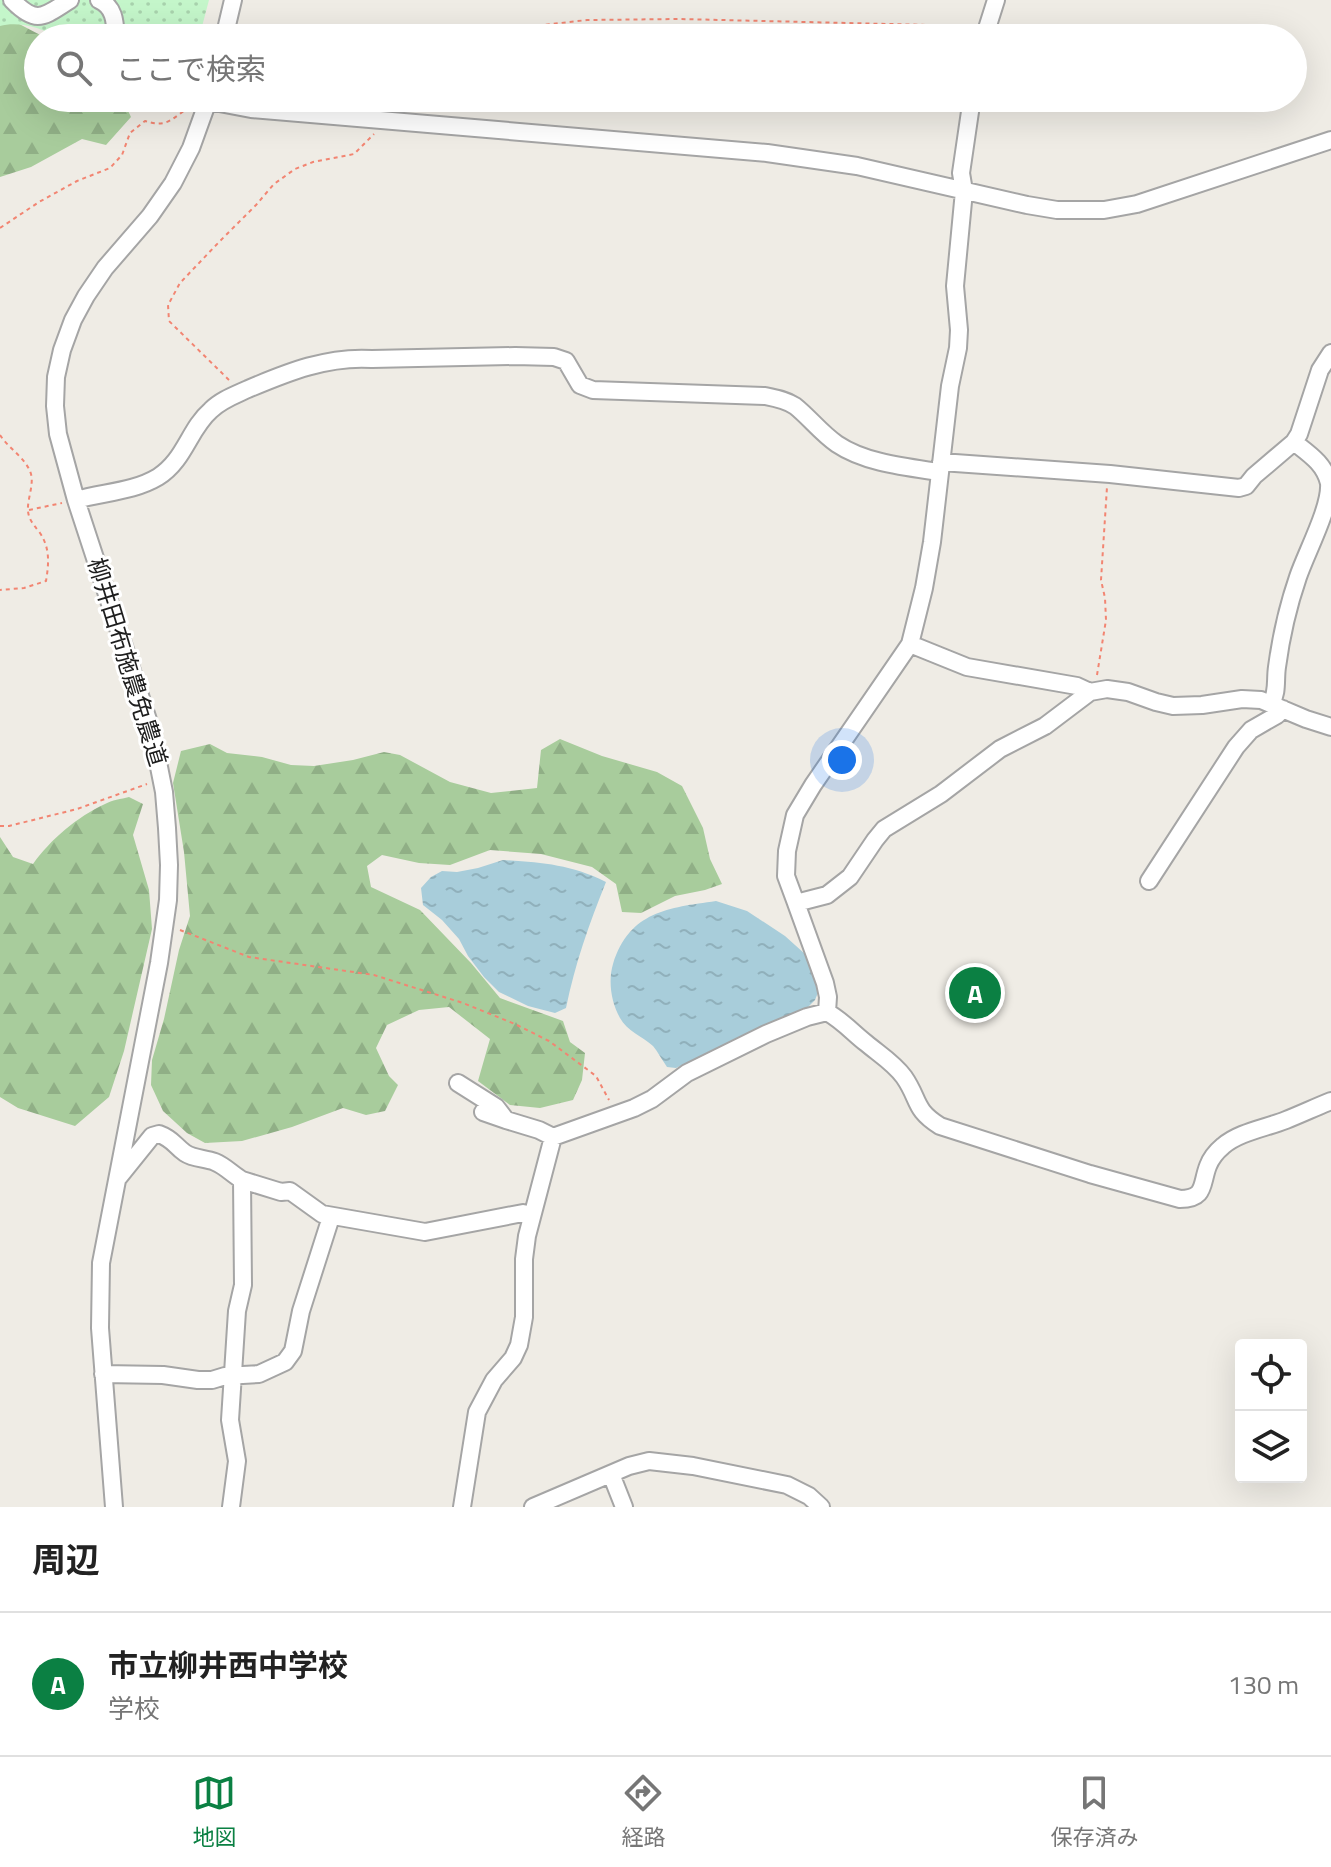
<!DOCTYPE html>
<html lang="ja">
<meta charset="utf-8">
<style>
:root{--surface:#fff;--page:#f2f2f2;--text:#222;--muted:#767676;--line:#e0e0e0;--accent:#0b8043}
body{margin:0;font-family:"Titillium Web","Noto Sans JP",sans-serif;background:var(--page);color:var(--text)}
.controls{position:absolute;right:24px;bottom:24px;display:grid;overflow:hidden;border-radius:8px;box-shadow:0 8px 32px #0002}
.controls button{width:72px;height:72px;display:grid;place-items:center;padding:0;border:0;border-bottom:2px solid var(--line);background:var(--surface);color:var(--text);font:40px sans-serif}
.you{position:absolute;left:842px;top:760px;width:28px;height:28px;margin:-20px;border:6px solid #fff;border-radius:50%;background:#1a73e8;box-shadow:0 0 0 12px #1a73e833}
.badge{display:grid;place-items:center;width:52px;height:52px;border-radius:50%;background:var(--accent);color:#fff;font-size:26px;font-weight:700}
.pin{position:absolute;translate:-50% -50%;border:4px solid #fff;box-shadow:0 2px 8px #0006}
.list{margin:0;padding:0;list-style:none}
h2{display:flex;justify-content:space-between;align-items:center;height:104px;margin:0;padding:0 32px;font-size:34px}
h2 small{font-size:26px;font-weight:400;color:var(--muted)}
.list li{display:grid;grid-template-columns:52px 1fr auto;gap:24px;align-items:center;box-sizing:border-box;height:144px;padding:0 32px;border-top:2px solid var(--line)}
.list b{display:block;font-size:30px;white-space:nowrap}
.list p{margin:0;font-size:26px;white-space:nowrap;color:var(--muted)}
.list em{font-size:26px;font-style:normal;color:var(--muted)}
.icon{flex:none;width:44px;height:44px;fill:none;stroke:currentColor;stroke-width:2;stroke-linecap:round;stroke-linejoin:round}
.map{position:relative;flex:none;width:1331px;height:1507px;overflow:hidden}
.search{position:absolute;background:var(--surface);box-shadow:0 8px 32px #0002;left:24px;right:24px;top:24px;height:88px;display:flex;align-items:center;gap:20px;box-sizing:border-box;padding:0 28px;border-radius:44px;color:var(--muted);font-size:30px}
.sheet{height:248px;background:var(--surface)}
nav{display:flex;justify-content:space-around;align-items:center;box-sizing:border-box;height:112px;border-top:2px solid var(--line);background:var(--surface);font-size:22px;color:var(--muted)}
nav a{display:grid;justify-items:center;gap:4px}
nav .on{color:var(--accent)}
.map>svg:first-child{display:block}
.forest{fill:url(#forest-firs)}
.park{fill:url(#park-dots)}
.water{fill:url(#water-ripples)}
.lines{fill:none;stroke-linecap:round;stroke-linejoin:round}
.minor-casing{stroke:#a5a5a5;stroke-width:20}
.path{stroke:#f28572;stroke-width:2;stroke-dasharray:4 4;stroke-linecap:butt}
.minor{stroke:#fff;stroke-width:16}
.labels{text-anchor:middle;stroke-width:6;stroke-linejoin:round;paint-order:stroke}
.street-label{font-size:24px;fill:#1e1e1e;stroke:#fff}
</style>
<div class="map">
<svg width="1331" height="1507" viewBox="0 0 1331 1507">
<defs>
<pattern id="forest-firs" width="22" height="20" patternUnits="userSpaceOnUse" patternTransform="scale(2)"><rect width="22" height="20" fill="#a8cc9c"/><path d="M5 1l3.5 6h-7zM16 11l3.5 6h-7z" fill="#90af86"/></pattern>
<pattern id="park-dots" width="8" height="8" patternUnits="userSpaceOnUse" patternTransform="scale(2)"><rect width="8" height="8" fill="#c4f6ca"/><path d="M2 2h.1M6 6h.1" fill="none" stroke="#a8d2ad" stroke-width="1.8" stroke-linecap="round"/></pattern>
<pattern id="water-ripples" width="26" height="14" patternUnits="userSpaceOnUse" patternTransform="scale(2)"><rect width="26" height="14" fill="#a8cdda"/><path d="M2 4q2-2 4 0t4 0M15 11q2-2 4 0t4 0" fill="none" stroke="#90b0bb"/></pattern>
</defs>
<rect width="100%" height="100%" fill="#efece5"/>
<path class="forest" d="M2,15L46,38H38V98H122L131,117L106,145L82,139L31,167L0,177V16Z
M560,739L602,756L657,772L682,786L703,828L710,859L722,884L705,890L675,896L641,913L622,912L616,884L592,867L541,854L490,850L450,865L419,863L382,855L367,866L371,887L420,910L471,963L500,998L563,1021L570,1042L585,1053L582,1080L573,1100L540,1108L510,1105L478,1081L490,1039L449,1007L419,1010L387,1025L376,1048L389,1076L398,1085L385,1111L366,1115L343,1108L292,1127L242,1141L205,1143L187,1133L163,1111L151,1085L152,1060L164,1019L179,950L190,916L184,852L173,783L181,751L210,744L227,753L262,757L291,765L314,766L353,760L384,752L400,755L450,782L491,793L537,788L541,750Z
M129,797L143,804L133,835L149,890L152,929L124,1051L109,1097L75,1126L18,1108L0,1097V837L13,857L33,864C51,839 77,817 105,804C112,800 121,799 129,797Z"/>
<path class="park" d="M0,0H209L199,38H56C43,27 17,21 0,26Z"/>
<path class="water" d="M503,860C543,863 569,864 606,882C589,924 575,964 566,1008L555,1013L528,1006L499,992L484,977L468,956L459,939L442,920L423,905L421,888L431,877L442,871L457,872L478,868Z
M716,901L747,911L785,936L805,954L819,990L815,1000L804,1011L746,1035L676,1068L667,1067C662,1060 658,1052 653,1046C642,1036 627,1031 620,1018C611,1002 608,981 613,964C630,911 668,908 716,901Z"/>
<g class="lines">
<g class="minor-casing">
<path id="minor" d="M12,0C37,26 44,16 70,0
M99,0C115,7 115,23 116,38
M224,38L233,0
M984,38L996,0
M193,98L251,109L767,153L857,166L1027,205L1057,210H1104L1137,204L1331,140
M941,462L1110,474L1239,488L1246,486L1254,476L1294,442L1299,434L1320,370L1331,353
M76,500C103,492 133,492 158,477C185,460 189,429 211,410C221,400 235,395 248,389C288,372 328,356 372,359L515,356L554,357L566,361L580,385L593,390L765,396C775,398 786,400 795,406C809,417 821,433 837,444C865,463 906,467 939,472
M910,644L967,667L1077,686L1090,692
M1271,704C1278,692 1275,680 1277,667C1281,637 1288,606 1298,577C1306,553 1331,507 1329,483C1324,463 1309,454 1294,442
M1149,881L1236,747L1251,730L1277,715L1283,709
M796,903L786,876L787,851L795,815L813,785L910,644L924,588L932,542L950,386L958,348L959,330L955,286L964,191L961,173L972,98
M827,1012L828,997L825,983L796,903L827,895L850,877L875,840L884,829L941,794L1000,749L1045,726L1090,692L1107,689L1128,692L1156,702L1173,706L1202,705L1242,699L1261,700L1306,719L1331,727
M458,1083L496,1107L506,1120L483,1112
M506,1120L539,1130L553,1137
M119,1177L152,1136L159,1134C173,1139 174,1145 185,1153C194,1159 205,1158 215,1162C225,1166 232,1174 242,1180L243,1285L237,1311L230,1420L237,1461L231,1507
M242,1180L281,1192L290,1191L322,1214L425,1232L523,1213L531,1216
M103,1374L163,1375L198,1380H212L225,1376L259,1374L285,1362L293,1351L301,1311L331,1217
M611,1474L624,1507
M114,1507L100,1328L101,1263L159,963L168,900L169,865L167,828L164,792L152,732L76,500L58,434L55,406L56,377L62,350L73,320L86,296L105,268L150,216L173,183L191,148L209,98
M462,1507L477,1412L494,1380L513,1358L519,1345L524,1317V1259L527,1236L553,1137L634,1108L652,1099L687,1073L766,1034L807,1017L827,1012C843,1021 853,1033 866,1043C879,1054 894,1063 904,1077C920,1100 913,1109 940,1126L1090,1174L1180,1199C1206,1199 1201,1184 1208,1166C1211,1158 1217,1151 1223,1146C1239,1132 1266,1128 1286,1120C1301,1114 1316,1107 1331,1101
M533,1507L629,1466L649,1461L693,1466L787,1485L809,1496L821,1507"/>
</g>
<path class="path" d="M536,38L534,26L587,20L680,19L972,26
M533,103L534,98
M0,228L39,202L77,181L110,168L122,155L130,133L145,121C164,127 169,122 185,110
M229,380L169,321L168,305L180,283L219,242L256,205L274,184L295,169L313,162L354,154L374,134
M0,435C9,449 26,458 31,474C34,485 27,500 28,511C29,521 35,526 40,533C50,548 49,563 46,581L24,588L0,590
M29,510L62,503
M1097,675L1106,620L1105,598L1101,580L1107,487
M0,826H9L77,809L147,784
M180,930L249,957L374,975L463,1003L515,1024L549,1041L596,1076L609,1100"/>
<use href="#minor" class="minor"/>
</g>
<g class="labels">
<g class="street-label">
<text transform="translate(127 662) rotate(73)" y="8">柳井田布施農免農道</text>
</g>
</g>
</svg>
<div class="controls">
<button><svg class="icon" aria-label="locate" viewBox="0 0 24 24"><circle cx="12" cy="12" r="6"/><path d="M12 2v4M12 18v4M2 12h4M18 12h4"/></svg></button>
<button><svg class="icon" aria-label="layers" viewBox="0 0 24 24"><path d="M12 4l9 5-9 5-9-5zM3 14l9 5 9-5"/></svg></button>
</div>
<div class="you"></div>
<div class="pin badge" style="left:975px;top:993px">A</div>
<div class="search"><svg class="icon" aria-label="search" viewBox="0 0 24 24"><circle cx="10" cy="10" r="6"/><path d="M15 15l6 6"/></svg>ここで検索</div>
</div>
<section class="sheet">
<h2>周辺<small></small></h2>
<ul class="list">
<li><span class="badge">A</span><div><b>市立柳井西中学校</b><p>学校</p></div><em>130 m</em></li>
</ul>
</section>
<nav>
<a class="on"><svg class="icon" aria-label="map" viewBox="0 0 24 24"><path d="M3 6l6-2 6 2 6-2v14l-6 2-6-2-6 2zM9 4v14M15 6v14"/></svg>地図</a>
<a><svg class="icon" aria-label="directions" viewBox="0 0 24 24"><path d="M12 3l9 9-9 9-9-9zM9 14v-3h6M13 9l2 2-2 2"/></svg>経路</a>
<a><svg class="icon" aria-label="saved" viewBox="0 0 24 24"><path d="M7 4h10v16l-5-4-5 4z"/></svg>保存済み</a>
</nav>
